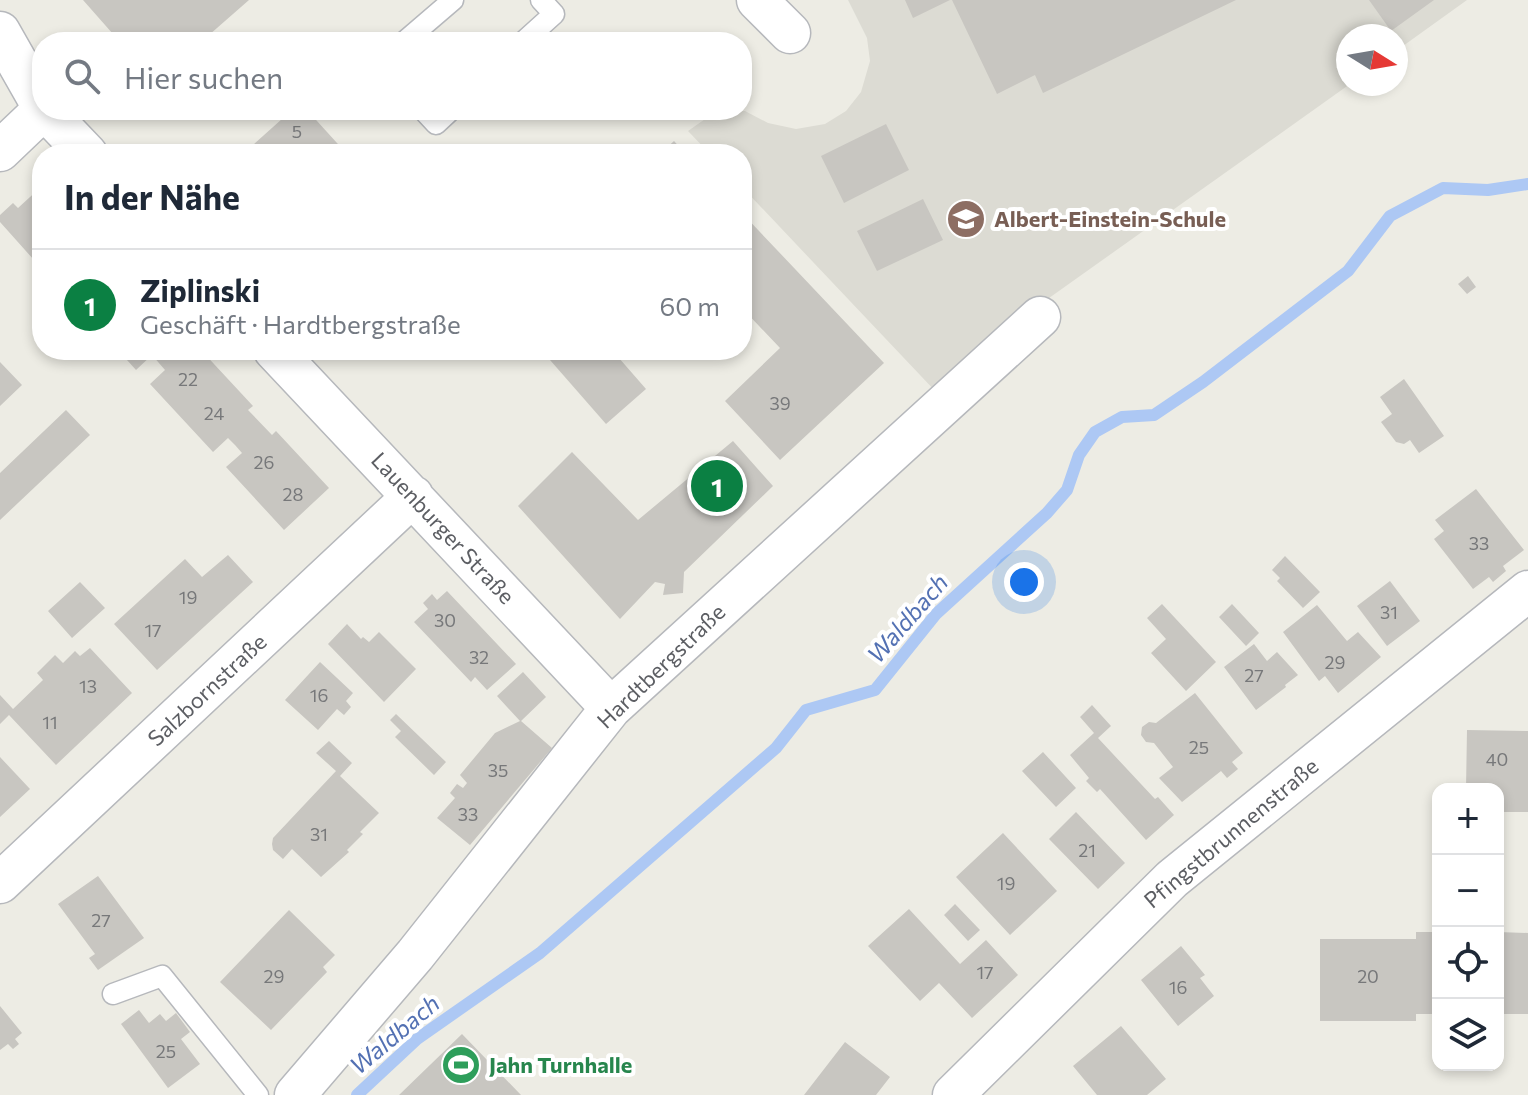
<!DOCTYPE html>
<html lang="de">
<meta charset="utf-8">
<style>
:root{--surface:#fff;--page:#f6f6f7;--text:#1f2937;--muted:#747a83;--line:#e0e1e3;--accent:#0b8043}
body{margin:0;font-family:Commissioner,sans-serif;background:var(--page);color:var(--text)}
.controls{position:absolute;right:24px;bottom:24px;display:grid;overflow:hidden;border-radius:16px;box-shadow:0 4px 12px #0003}
.controls button{width:72px;height:72px;display:grid;place-items:center;padding:0;border:0;border-bottom:2px solid var(--line);background:var(--surface);color:var(--text);font:40px sans-serif}
.compass{position:absolute;left:1336px;top:24px;width:72px;height:72px;border-radius:50%;background:var(--surface);box-shadow:0 4px 12px #0003;rotate:101deg}
.you{position:absolute;left:1024px;top:582px;width:28px;height:28px;margin:-20px;border:6px solid #fff;border-radius:50%;background:#1a73e8;box-shadow:0 0 0 12px #1a73e833}
.badge{display:grid;place-items:center;width:52px;height:52px;border-radius:50%;background:var(--accent);color:#fff;font-size:26px;font-weight:700}
.pin{position:absolute;translate:-50% -50%;border:4px solid #fff;box-shadow:0 2px 8px #0006}
.list{margin:0;padding:0;list-style:none}
h2{display:flex;justify-content:space-between;align-items:center;height:104px;margin:0;padding:0 32px;font-size:34px}
h2 small{font-size:26px;font-weight:400;color:var(--muted)}
.list li{display:grid;grid-template-columns:52px 1fr auto;gap:24px;align-items:center;box-sizing:border-box;height:112px;padding:0 32px;border-top:2px solid var(--line)}
.list b{display:block;font-size:30px;white-space:nowrap}
.list p{margin:0;font-size:26px;white-space:nowrap;color:var(--muted)}
.list em{font-size:26px;font-style:normal;color:var(--muted)}
.icon{flex:none;width:44px;height:44px;fill:none;stroke:currentColor;stroke-width:2;stroke-linecap:round;stroke-linejoin:round}
.map{position:relative;flex:none;width:1528px;height:1095px;overflow:hidden}
.search{position:absolute;background:var(--surface);box-shadow:0 4px 12px #0003;left:32px;top:32px;width:720px;height:88px;display:flex;align-items:center;gap:20px;box-sizing:border-box;padding:0 28px;border-radius:32px;color:var(--muted);font-size:30px}
.panel{position:absolute;background:var(--surface);box-shadow:0 4px 12px #0003;left:32px;top:144px;width:720px;height:216px;border-radius:32px}
.map>svg:first-child{display:block}
.education{fill:#dcdbd3}
.lines{fill:none;stroke-linecap:round;stroke-linejoin:round}
.stream{stroke:#adc8f4;stroke-width:12}
.building{fill:#c8c6c1}
.lane-casing{stroke:#b6b8bc;stroke-width:23}
.street-casing{stroke:#b6b8bc;stroke-width:43}
.lane{stroke:#fff;stroke-width:20}
.street{stroke:#fff;stroke-width:40}
.labels{text-anchor:middle;stroke-width:8;stroke-linejoin:round;paint-order:stroke}
.number-label{font-size:18px;fill:#77787a}
.education-label{font-size:22px;font-weight:bold;fill:#785e54;stroke:#fff;text-anchor:start}
.street-label{font-size:22px;fill:#5c5e63;stroke:#fff}
.leisure-label{font-size:22px;font-weight:bold;fill:#27864d;stroke:#fff;text-anchor:start}
.water-label{font-size:24px;font-style:italic;fill:#5371b3;stroke:#fff}
</style>
<div class="map">
<svg width="1528" height="1095" viewBox="0 0 1528 1095">
<rect width="100%" height="100%" fill="#edece4"/>
<path class="education" d="M848,0H1467L1396,51V36H1348L1350,84L1035,308L938,394L742,187V154H710L688,131L708,117L725,110L745,111L768,123L796,129L825,124L846,111L861,92L870,61L867,38Z"/>
<g class="lines">
<path class="stream" d="M357,1095L417,1039L540,953L776,748L806,710L875,690L936,614L1047,513L1067,490L1079,455L1095,432L1122,417L1154,415L1203,382L1348,271L1390,216L1443,188L1488,190L1528,184"/>
</g>
<path class="building" d="M83,0H249L201,42H120Z
M905,0H950L913,18Z
M952,0H1236L1043,93L1035,75L997,94Z
M1369,0H1434L1391,31Z
M292,110H307L347,154H243Z
M886,124L909,170L844,203L821,156Z
M674,141L686,154H660Z
M42,186V269L0,222V215L13,203L18,208Z
M923,199L943,240L877,271L857,231Z
M742,213L884,363L780,460L725,401L780,348L742,308Z
M1468,276L1476,287L1467,294L1458,284Z
M118,350H201L253,406L248,410L272,435L276,431L329,488L284,530L226,467L242,453L235,445L228,438L213,452L150,384L165,370L152,355L136,370Z
M545,350H612L646,389L606,424L543,352Z
M0,362L22,385L0,406Z
M1404,379L1444,436L1419,453L1410,440L1404,444L1396,442L1381,422L1392,414L1380,397Z
M66,410L90,435L0,520V473Z
M733,441L773,486L684,572L683,593L663,595L665,584L655,582L620,619L518,506L572,452L638,520Z
M1476,489L1524,550L1503,566L1506,571L1493,582L1489,577L1473,589L1434,539L1444,531L1435,520Z
M228,555L253,582L157,670L114,624L185,559L202,577Z
M1285,556L1320,592L1303,608L1277,581L1280,578L1272,570Z
M1390,581L1420,621L1387,646L1357,606Z
M80,582L105,608L72,638L48,611Z
M447,591L516,664L487,690L475,677L471,682L414,622L428,609L423,603L432,594L437,600Z
M1162,604L1216,662L1186,691L1151,653L1166,639L1147,618Z
M1232,604L1259,633L1246,646L1219,617Z
M1317,605L1347,641L1358,632L1381,657L1338,693L1325,676L1319,681L1283,632Z
M347,624L361,639L363,637L369,642L379,632L416,669L384,702L328,644Z
M1254,644L1267,661L1277,652L1298,675L1285,685L1286,687L1256,710L1224,667Z
M90,648L132,693L56,765L9,715L0,724V695L13,709L43,680L37,673L55,655L63,663L75,651L80,656Z
M320,662L353,693L346,701L351,707L344,715L337,709L318,730L285,700Z
M523,672L546,697L521,721L552,748L470,845L437,818L455,798L450,793L457,784L463,788L467,783L460,775L495,733L520,721L497,696Z
M1195,693L1243,753L1232,762L1238,769L1227,778L1221,771L1182,802L1159,778L1173,767L1154,743L1146,742L1141,735L1142,727L1149,722L1156,723Z
M1092,705L1111,726L1098,738L1155,799L1158,797L1174,815L1146,840L1100,789L1097,792L1086,781L1089,778L1070,755L1094,733L1080,717Z
M396,714L446,762L434,775L395,737L401,731L390,720Z
M1467,730L1528,731V812H1498V789H1466Z
M329,741L352,763L340,776L379,813L360,832L363,834L347,850L349,852L321,877L292,849L283,859L273,850L272,844L273,838L336,771L316,753Z
M1043,752L1076,788L1056,807L1022,771Z
M0,757L30,789L0,817Z
M1076,812L1125,863L1098,889L1049,839Z
M1003,833L1057,891L1010,935L956,877Z
M98,876L144,938L98,970L89,958L95,954L58,904Z
M955,904L980,930L968,941L944,915Z
M909,909L960,964L986,940L1018,975L972,1018L939,983L920,1001L868,946Z
M289,910L335,955L323,967L327,972L271,1030L220,982Z
M1416,932H1438V1014H1416V1021H1320V939H1416Z
M1498,932L1528,933V1014H1498Z
M1181,946L1205,975L1200,978L1214,996L1178,1026L1141,980Z
M0,1006L22,1033L15,1039L19,1044L13,1049L8,1044L0,1050Z
M139,1010L149,1023L160,1014L166,1021L176,1013L190,1032L181,1039L200,1064L168,1088L121,1024Z
M1121,1026L1166,1079L1147,1095H1097L1073,1066Z
M462,1034L521,1095H399Z
M845,1042L890,1077L876,1095H804Z"/>
<g class="lines">
<g class="lane-casing">
<path id="lane" d="M404,42L453,0
M523,42L554,14L541,0
M423,110L436,124L451,110
M113,994L162,976L258,1095"/>
</g>
<g class="street-casing">
<path id="street" d="M757,0L790,33
M0,32L42,106
M45,110L87,154
M0,151L43,110
M274,350L611,708
M0,883L413,496
M295,1095L415,955L611,708L1040,317
M953,1095L1172,879L1528,591"/>
</g>
<use href="#lane" class="lane"/>
<use href="#street" class="street"/>
</g>
<defs>
<g id="school-disc" transform="scale(2)"><circle r="9.5" fill="#8d6e63" stroke="#fff"/><path d="M0-5L7-2L0 1L-7-2ZM-4 1L0 2.5L4 1V4Q0 6-4 4Z" fill="#fff"/></g>
<g id="stadium-disc" transform="scale(2)"><circle r="9.5" fill="#2e9e5b" stroke="#fff"/><path d="M0-5a6.5 5 0 1 0 0 10a6.5 5 0 1 0 0-10ZM-3.5-1.8h7v3.6h-7Z" fill="#fff"/></g>
</defs>
<g fill-rule="evenodd">
<use href="#school-disc" x="966" y="219"/>
<use href="#stadium-disc" x="461" y="1065"/>
</g>
<g class="labels">
<g class="number-label">
<text x="297" y="138">5</text>
<text x="188" y="386">22</text>
<text x="780" y="410">39</text>
<text x="214" y="420">24</text>
<text x="264" y="469">26</text>
<text x="293" y="501">28</text>
<text x="1479" y="550">33</text>
<text x="188" y="604">19</text>
<text x="1389" y="619">31</text>
<text x="445" y="627">30</text>
<text x="153" y="637">17</text>
<text x="479" y="664">32</text>
<text x="1335" y="669">29</text>
<text x="1254" y="682">27</text>
<text x="88" y="693">13</text>
<text x="319" y="702">16</text>
<text x="50" y="729">11</text>
<text x="1199" y="754">25</text>
<text x="1497" y="766">40</text>
<text x="498" y="777">35</text>
<text x="468" y="821">33</text>
<text x="319" y="841">31</text>
<text x="1087" y="857">21</text>
<text x="1006" y="890">19</text>
<text x="101" y="927">27</text>
<text x="985" y="979">17</text>
<text x="274" y="983">29</text>
<text x="1368" y="983">20</text>
<text x="1178" y="994">16</text>
<text x="166" y="1058">25</text>
</g>
<g class="education-label">
<text x="994" y="227">Albert-Einstein-Schule</text>
</g>
<g class="street-label">
<text transform="translate(443 528) rotate(47)" y="8">Lauenburger Straße</text>
<text transform="translate(661 666) rotate(-44)" y="8">Hardtbergstraße</text>
<text transform="translate(207 690) rotate(-43)" y="8">Salzbornstraße</text>
<text transform="translate(1231 833) rotate(-40)" y="8">Pfingstbrunnenstraße</text>
</g>
<g class="leisure-label">
<text x="489" y="1073">Jahn Turnhalle</text>
</g>
<g class="water-label">
<text transform="translate(908 619) rotate(-49)" y="8">Waldbach</text>
<text transform="translate(395 1035) rotate(-40)" y="8">Waldbach</text>
</g>
</g>
</svg>
<div class="controls">
<button>+</button>
<button>−</button>
<button><svg class="icon" aria-label="locate" viewBox="0 0 24 24"><circle cx="12" cy="12" r="6"/><path d="M12 2v4M12 18v4M2 12h4M18 12h4"/></svg></button>
<button><svg class="icon" aria-label="layers" viewBox="0 0 24 24"><path d="M12 4l9 5-9 5-9-5zM3 14l9 5 9-5"/></svg></button>
</div>
<svg class="compass" viewBox="-18 -18 36 36"><path d="M0-13l5 13h-10z" fill="#e53935"/><path d="M0 13l5-13h-10z" fill="#747a83"/></svg>
<div class="you"></div>
<div class="pin badge" style="left:717px;top:486px">1</div>
<div class="search"><svg class="icon" aria-label="search" viewBox="0 0 24 24"><circle cx="10" cy="10" r="6"/><path d="M15 15l6 6"/></svg>Hier suchen</div>
<section class="panel">
<h2>In der Nähe<small></small></h2>
<ul class="list">
<li><span class="badge">1</span><div><b>Ziplinski</b><p>Geschäft · Hardtbergstraße</p></div><em>60 m</em></li>
</ul>
</section>
</div>
